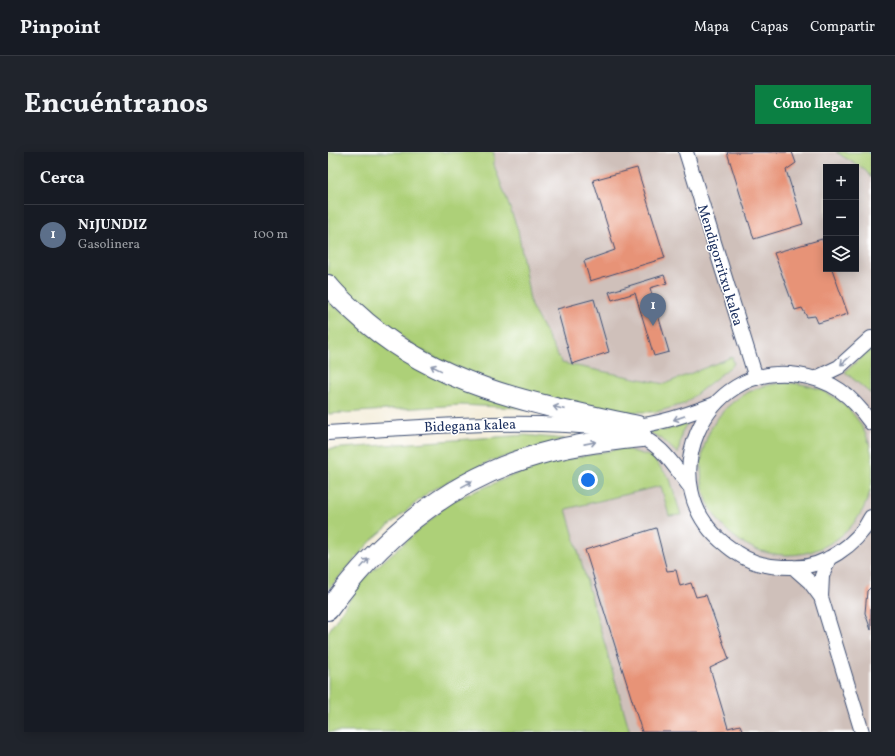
<!DOCTYPE html>
<html lang="es">
<meta charset="utf-8">
<style>
:root{--surface:#171b24;--page:#20242c;--text:#f1f3f6;--muted:#9ea1a6;--line:#363941;--accent:#0b8043}
body{margin:0;font-family:Vollkorn,serif;background:var(--page);color:var(--text)}
.controls{position:absolute;right:12px;top:12px;display:grid;overflow:hidden;border-radius:0px;box-shadow:0 2px 10px #0003}
.controls button{width:36px;height:36px;display:grid;place-items:center;padding:0;border:0;border-bottom:1px solid var(--line);background:var(--surface);color:var(--text);font:20px sans-serif}
.you{position:absolute;left:260px;top:328px;width:14px;height:14px;margin:-10px;border:3px solid #fff;border-radius:50%;background:#1a73e8;box-shadow:0 0 0 6px #1a73e833}
.badge{display:grid;place-items:center;width:26px;height:26px;border-radius:50%;background:var(--accent);color:#fff;font-size:13px;font-weight:700}
.pin{position:absolute;translate:-50% -33px;filter:drop-shadow(0 1px 2px #0008)}
.pin::after{content:'';position:absolute;top:21px;width:14px;height:12px;background:inherit;clip-path:polygon(0 0,100% 0,50% 100%)}
.list{margin:0;padding:0;list-style:none}
h2{display:flex;justify-content:space-between;align-items:center;height:52px;margin:0;padding:0 16px;font-size:17px}
h2 small{font-size:13px;font-weight:400;color:var(--muted)}
.list li{display:grid;grid-template-columns:26px 1fr auto;gap:12px;align-items:center;box-sizing:border-box;height:60px;padding:0 16px;border-top:1px solid var(--line)}
.list b{display:block;font-size:15px;white-space:nowrap}
.list p{margin:0;font-size:13px;white-space:nowrap;color:var(--muted)}
.list em{font-size:13px;font-style:normal;color:var(--muted)}
.icon{flex:none;width:22px;height:22px;fill:none;stroke:currentColor;stroke-width:2;stroke-linecap:round;stroke-linejoin:round}
.map{position:relative;flex:none;width:543px;height:580px;overflow:hidden;border-radius:0px}
header{display:flex;align-items:center;gap:24px;box-sizing:border-box;height:56px;padding:0 20px;background:var(--surface);border-bottom:1px solid var(--line)}
header strong{font-size:19px}
nav{display:flex;gap:22px;margin-inline-start:auto;font-size:14px}
.intro{display:flex;align-items:center;justify-content:space-between;box-sizing:border-box;height:96px;padding:0 24px}
h1{margin:0;font-size:28px}
.button{padding:10px 18px;border-radius:0px;background:var(--accent);color:#fff;font-size:14px;font-weight:700}
main{display:flex;gap:24px;padding:0 24px}
aside{flex:1;background:var(--surface);border-radius:0px;box-shadow:0 2px 10px #0003}
.map>svg:first-child{display:block}
.industrial{fill:#cfc0ba;fill-rule:evenodd}
.green{fill:#add078;stroke:#64806b}
.lines{fill:none;stroke-linecap:round;stroke-linejoin:round}
.stream{stroke:#54a7cf;stroke-width:3.5}
.building{fill:#e79377}
.minor-casing{stroke:#3c4c70;stroke-width:16}
.highway-casing{stroke:#3c4c70;stroke-width:22}
.minor{stroke:#fff;stroke-width:14}
.highway{stroke:#fff;stroke-width:20}
.oneway{stroke:#8d97ae}
.labels{text-anchor:middle;stroke-width:3;stroke-linejoin:round;paint-order:stroke}
.street-label{font-size:14px;fill:#1b2f5e;stroke:#fff}
</style>
<header>
<strong>Pinpoint</strong>
<nav><a>Mapa</a><a>Capas</a><a>Compartir</a></nav>
</header>
<div class="intro"><h1>Encuéntranos</h1><a class="button">Cómo llegar</a></div>
<main>
<aside>
<h2>Cerca<small></small></h2>
<ul class="list">
<li><span class="badge" style="background:#5c6f8a">1</span><div><b>N1JUNDIZ</b><p>Gasolinera</p></div><em>100 m</em></li>
</ul>
</aside>
<div class="map">
<svg width="543" height="580" viewBox="0 0 543 580">
<rect width="100%" height="100%" fill="#fff"/>
<filter id="ink" filterUnits="userSpaceOnUse"><feTurbulence type="fractalNoise" baseFrequency=".025" numOctaves="2"/><feDisplacementMap in="SourceGraphic" scale="8" xChannelSelector="R" yChannelSelector="G"/><feConvolveMatrix kernelMatrix="1 2 1 2 8 2 1 2 1" color-interpolation-filters="sRGB"/></filter>
<filter id="wash" filterUnits="userSpaceOnUse"><feTurbulence type="fractalNoise" baseFrequency=".012" numOctaves="4" result="noise"/><feDisplacementMap in="SourceGraphic" scale="16" xChannelSelector="R" yChannelSelector="G"/><feGaussianBlur stdDeviation="0.9" result="paint"/><feColorMatrix in="noise" values="0 0 0 0 0 0 0 0 0 0 0 0 0 0 0 0 0 1.4 0 .05"/><feComposite in="paint" operator="in"/></filter>
<g filter="url(#wash)">
<rect width="100%" height="100%" fill="#f4edd9"/>
<path class="industrial" d="M166,0H543V580H274L211,361L328,260L356,252L404,205L336,232L234,211L203,154L190,78L166,13ZM498,15H528V117H498Z"/>
<path class="green" d="M0,0H166V13L190,78L203,154L234,211L336,232L404,205L406,212L356,252L328,260H297L246,251L185,237L100,204L19,144L0,122Z
M508,0H543V26L538,19Z
M0,145L7,155L212,257L132,253L0,262Z
M543,197V242L517,220Z
M373 317a86 86 0 1 1 172 0a86 86 0 1 1-172 0Z
M359,271L354,280L350,302L334,287L319,279L338,278Z
M197,283L237,287L163,309L102,339L45,387L0,438V297Z
M294,296L324,305L342,327L353,363L341,364L333,334L238,357L302,580H0V480L35,427L124,349L207,314Z"/>
<g class="lines">
<path class="stream" d="M542,0L543,1"/>
</g>
<g id="blocks">
<path class="building" d="M399,0H464L468,11L458,18L475,72L426,87Z
M309,16L337,106L262,129L256,109L287,98L265,28Z
M494,87L498,99V117H504L520,162L490,171L487,164L479,165L474,156L467,158L446,101Z
M336,123L339,131L322,136L341,200L326,204L307,141L284,148L281,140Z
M266,147L281,200L244,212L229,157Z
M328,376L339,419L348,418L352,434L363,431L368,445L378,443L401,507L382,516L400,576L412,573L415,580H314L257,398Z
M543,435V478L537,461L539,439Z"/>
</g>
</g>
<g filter="url(#ink)">
<use href="#blocks" fill-opacity="0" stroke="#3c4c70" stroke-width="1"/>
<g class="lines">
<g class="minor-casing">
<path id="minor" d="M358,0L428,226
M488,226L511,215L543,186
M543,271C523,243 505,228 470,223C375,208 321,334 398,393C409,402 423,411 438,413C446,415 454,415 462,415C494,418 530,392 543,365
M301,275C332,272 358,263 387,252
M0,281C95,275 190,266 285,277
M305,282C332,289 346,314 362,335
M465,415L482,430L493,445L534,580
M493,445L494,424L501,406"/>
</g>
<g class="highway-casing">
<path id="highway" d="M0,133C11,147 26,159 39,171C117,237 213,253 310,274
M0,458C49,390 115,333 196,307C234,294 274,289 314,285"/>
</g>
<use href="#minor" class="minor"/>
<use href="#highway" class="highway"/>
</g>
<defs><path id="oneway-shaft" d="M-6 0H5M1.5-3L5.5 0L1.5 3" fill="none" stroke-width="1.6" stroke-linecap="round" stroke-linejoin="round"/></defs>
<g class="oneway">
<use href="#oneway-shaft" transform="translate(517 209) rotate(138)"/>
<use href="#oneway-shaft" transform="translate(108 216) rotate(-154)"/>
<use href="#oneway-shaft" transform="translate(231 256) rotate(-166)"/>
<use href="#oneway-shaft" transform="translate(351 266) rotate(161)"/>
<use href="#oneway-shaft" transform="translate(262 291) rotate(-11)"/>
<use href="#oneway-shaft" transform="translate(139 332) rotate(-29)"/>
<use href="#oneway-shaft" transform="translate(37 411) rotate(-48)"/>
</g>
</g>
<g class="labels">
<g class="street-label">
<text transform="translate(393 113) rotate(73)" y="5">Mendigorritxu kalea</text>
<text transform="translate(142 273) rotate(-2)" y="5">Bidegana kalea</text>
</g>
</g>
</svg>
<div class="controls">
<button>+</button>
<button>−</button>
<button><svg class="icon" aria-label="layers" viewBox="0 0 24 24"><path d="M12 4l9 5-9 5-9-5zM3 14l9 5 9-5"/></svg></button>
</div>
<div class="you"></div>
<div class="pin badge" style="left:325px;top:174px;background:#5c6f8a">1</div>
</div>
</main>
